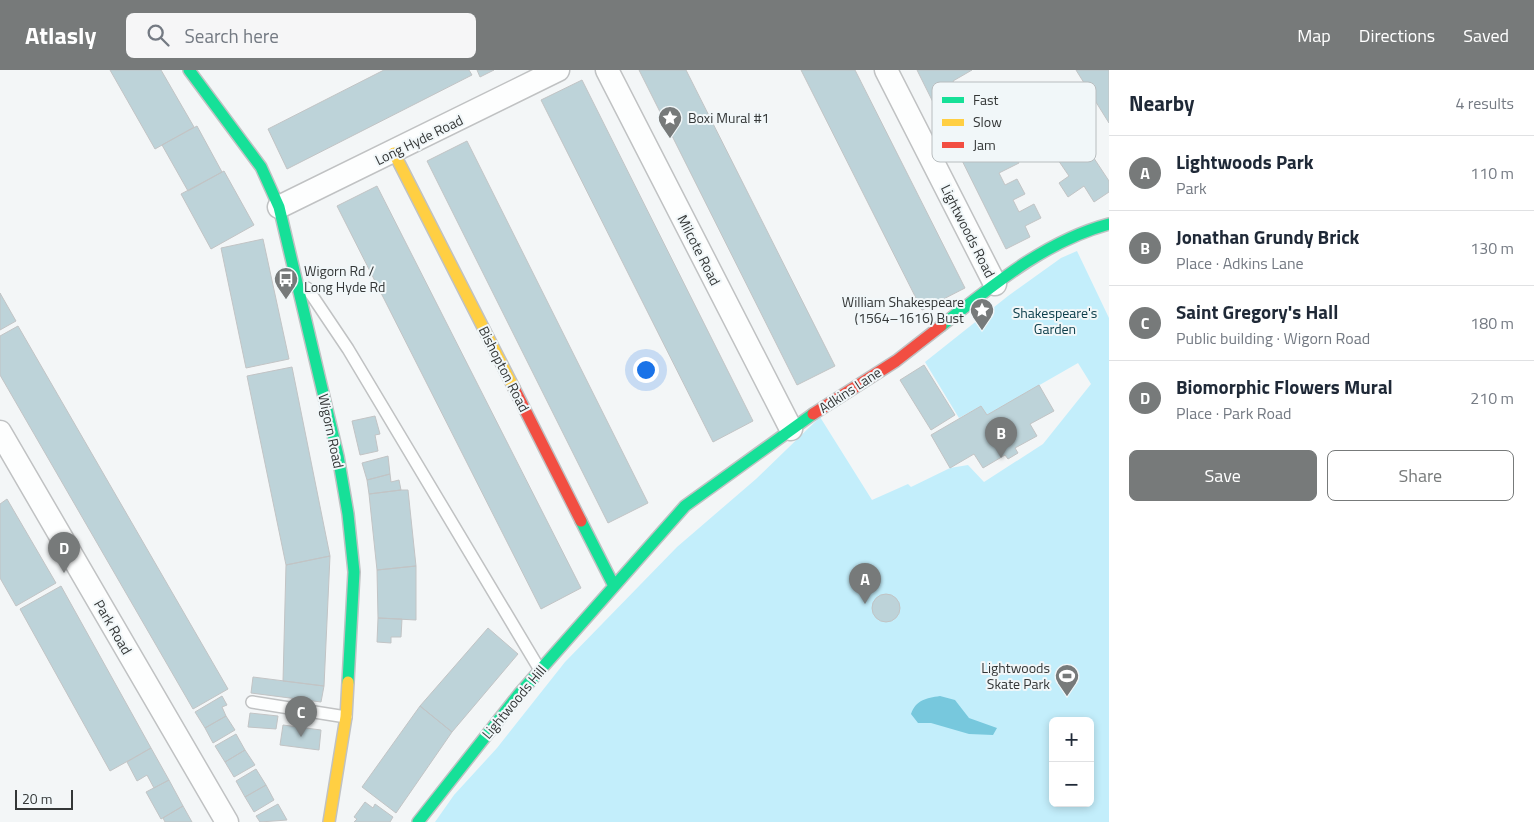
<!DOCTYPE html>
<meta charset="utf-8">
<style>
:root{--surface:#fff;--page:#f6f6f7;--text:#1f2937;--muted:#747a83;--line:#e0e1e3;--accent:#777a7a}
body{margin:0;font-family:"Titillium Web",sans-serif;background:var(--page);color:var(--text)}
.controls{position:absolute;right:15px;bottom:15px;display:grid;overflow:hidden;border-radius:8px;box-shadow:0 2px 8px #0003}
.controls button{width:45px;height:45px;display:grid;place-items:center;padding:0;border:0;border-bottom:1px solid var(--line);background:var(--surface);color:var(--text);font:25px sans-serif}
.scale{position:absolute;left:15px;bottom:12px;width:58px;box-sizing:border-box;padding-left:5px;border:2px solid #343737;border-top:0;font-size:14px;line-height:18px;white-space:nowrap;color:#343737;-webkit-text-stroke:4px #f1f7f9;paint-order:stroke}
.you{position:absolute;left:645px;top:299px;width:18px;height:18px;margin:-12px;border:4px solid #fff;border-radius:50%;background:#1a73e8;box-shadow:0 0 0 8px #1a73e833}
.badge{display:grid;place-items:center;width:32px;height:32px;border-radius:50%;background:var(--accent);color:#fff;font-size:16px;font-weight:700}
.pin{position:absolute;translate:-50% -41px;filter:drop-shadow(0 1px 2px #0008)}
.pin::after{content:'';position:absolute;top:26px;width:18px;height:15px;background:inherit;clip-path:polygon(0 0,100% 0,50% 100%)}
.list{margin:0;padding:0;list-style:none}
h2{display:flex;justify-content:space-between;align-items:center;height:65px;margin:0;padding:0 20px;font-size:21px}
h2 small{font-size:16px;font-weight:400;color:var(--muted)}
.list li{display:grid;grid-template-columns:32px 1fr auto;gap:15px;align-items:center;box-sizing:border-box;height:75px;padding:0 20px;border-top:1px solid var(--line)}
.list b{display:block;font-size:19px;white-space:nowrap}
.list p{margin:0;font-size:16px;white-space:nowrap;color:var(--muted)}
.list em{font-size:16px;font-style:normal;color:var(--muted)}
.actions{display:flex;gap:10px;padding:15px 20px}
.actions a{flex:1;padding:11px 0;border:1px solid var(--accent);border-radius:8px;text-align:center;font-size:18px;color:var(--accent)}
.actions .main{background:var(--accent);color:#fff}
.icon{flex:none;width:28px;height:28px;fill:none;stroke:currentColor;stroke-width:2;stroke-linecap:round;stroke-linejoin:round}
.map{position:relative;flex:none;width:1109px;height:752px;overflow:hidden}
header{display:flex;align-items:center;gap:30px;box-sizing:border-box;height:70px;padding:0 25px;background:var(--accent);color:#fff}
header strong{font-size:24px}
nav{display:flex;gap:28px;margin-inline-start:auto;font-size:18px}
.search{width:350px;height:45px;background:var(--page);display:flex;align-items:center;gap:12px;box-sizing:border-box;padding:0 18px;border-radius:8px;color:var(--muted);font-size:19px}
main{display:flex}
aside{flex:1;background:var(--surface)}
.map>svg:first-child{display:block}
.green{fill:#c3eefb;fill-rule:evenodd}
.water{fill:#77c8dd}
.building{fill:#bdd3d9;stroke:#c2c4c5}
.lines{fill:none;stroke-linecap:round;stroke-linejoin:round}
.lane-casing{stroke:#c0c2c3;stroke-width:14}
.street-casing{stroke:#c0c2c3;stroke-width:25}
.fast-casing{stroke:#c0c2c3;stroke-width:14}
.slow-casing{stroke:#c0c2c3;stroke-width:14}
.jam-casing{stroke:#c0c2c3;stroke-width:14}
.lane{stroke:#fdfefe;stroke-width:11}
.street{stroke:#fdfefe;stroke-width:22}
.fast{stroke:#16e098;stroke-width:11}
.slow{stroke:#ffcf43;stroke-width:11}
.jam{stroke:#f24e42;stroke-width:11}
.labels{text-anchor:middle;stroke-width:4;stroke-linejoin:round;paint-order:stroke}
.poi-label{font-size:14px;fill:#343737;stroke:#f1f7f9;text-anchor:start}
.street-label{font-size:14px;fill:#343737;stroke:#f1f7f9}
.park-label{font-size:14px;fill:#0e404d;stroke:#f1f7f9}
.key{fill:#f1f7f9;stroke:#b8bdbf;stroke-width:1}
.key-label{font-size:14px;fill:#343737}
</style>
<header>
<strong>Atlasly</strong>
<div class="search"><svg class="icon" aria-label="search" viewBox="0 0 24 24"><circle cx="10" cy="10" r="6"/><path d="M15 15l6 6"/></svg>Search here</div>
<nav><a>Map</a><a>Directions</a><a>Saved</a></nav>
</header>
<main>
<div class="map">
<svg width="1109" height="752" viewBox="0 0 1109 752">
<rect width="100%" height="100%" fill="#f3f6f7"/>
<path class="green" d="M1077,181L1109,248V752H435L454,725L497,678L565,592L677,477L756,409L820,347L872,430L908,414L911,417L950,398L968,395L984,412L1043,374L1091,314L1078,293L987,345L981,336L959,348L925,292L1008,226L1061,188ZM1053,651H1090V733H1053Z"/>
<path class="water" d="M940,626L955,630L969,648L997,658L993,665L969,664L931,653H918L911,644C916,630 926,628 940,626Z"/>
<path class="building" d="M110,0H161L194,57L155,79Z
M384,0H469L472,5L287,99L268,59Z
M477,0H494L480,7Z
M639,0H686L835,296L797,315Z
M801,0H855L965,218L922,240Z
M917,0H972L953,11L959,23L979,14L986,28L966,38L971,49L985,43L990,54L976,61L980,69L996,61L1009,87L1015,84L1019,93L999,103L1005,115L1017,109L1025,124L1013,130L1019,142L1034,134L1041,148L1025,156L1030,167L1006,179Z
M1076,0H1109V53Z
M582,10L753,351L713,372L541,30Z
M197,56L222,102L188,121L162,75Z
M1082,70L1109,111V122L1094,132L1084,116L1068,127L1059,113L1069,106L1056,87Z
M467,71L648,433L608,453L427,91Z
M224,101L254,155L211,179L181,124Z
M377,116L581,518L541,539L337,136Z
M263,169L289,289L246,298L221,178Z
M0,223L16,251L0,260Z
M18,256L228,619L193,639L0,305V266Z
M924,295L955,345L931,360L900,310Z
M292,297L330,486L286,495L247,306Z
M1039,315L1054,341L1030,354L1037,366L1015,378L1018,383L1008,389L1005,385L983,398L974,384L950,398L931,365L981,336L987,345Z
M375,346L380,364L375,365L378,381L360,385L352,351Z
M388,386L390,404L367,410L362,393Z
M390,404L391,412L399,410L401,420L369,424L367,410Z
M401,420H408L416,496L377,500L369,424Z
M7,429L56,513L16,536L0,508V434Z
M330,486L324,616L283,611L286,495Z
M416,496V550L378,548L377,500Z
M61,516L151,678L110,701L20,539Z
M872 538a14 14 0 1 1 28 0a14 14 0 1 1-28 0Z
M378,548L402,549L401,567H391V573L377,572Z
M488,558L518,584L452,662L420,636Z
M253,607L324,616L321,632L251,623Z
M222,626L227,635L222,637L226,646L205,658L195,642Z
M420,636L452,662L396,743L362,717Z
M250,643L278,646L276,659L248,657Z
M226,646L235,660L213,673L205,658Z
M283,655L321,660L319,680L280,675Z
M236,664L245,680L225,692L215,676Z
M151,678L169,710L154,718L147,705L137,711L127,692Z
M245,680L255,695L234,707L225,692Z
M256,699L266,715L245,727L236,711Z
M169,710L183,736L161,749L146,722Z
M266,715L274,730L254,742L245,727Z
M365,732L373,738L375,734L393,747L390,752H354L357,749L354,747Z
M278,734L287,750L260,752L256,746Z
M183,736L192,752H165L163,748Z"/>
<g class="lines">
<g class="lane-casing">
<path id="lane" d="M307,218L348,279L540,600
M252,632L346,647"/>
</g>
<g class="street-casing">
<path id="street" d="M607,0L791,359
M886,0L995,214
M279,137L558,0
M0,362L227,752"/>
</g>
<g class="fast-casing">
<path id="fast" d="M189,0L261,97L279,137L338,386L348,444L354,502L348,612
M941,256C992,216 1045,171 1109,154
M581,451L614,516
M418,752L519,624L685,436L813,344"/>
</g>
<g class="slow-casing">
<path id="slow" d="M394,83L514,318
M329,752L346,647L348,612"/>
</g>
<g class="jam-casing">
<path id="jam" d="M514,318L581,451
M813,344L896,291L941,256"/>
</g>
<use href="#lane" class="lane"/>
<use href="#street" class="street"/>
<use href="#fast" class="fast"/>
<use href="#slow" class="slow"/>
<use href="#jam" class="jam"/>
</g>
<defs>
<g id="sight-pin" transform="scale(1.25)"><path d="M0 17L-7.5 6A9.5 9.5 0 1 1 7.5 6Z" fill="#777a7a" stroke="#f1f7f9"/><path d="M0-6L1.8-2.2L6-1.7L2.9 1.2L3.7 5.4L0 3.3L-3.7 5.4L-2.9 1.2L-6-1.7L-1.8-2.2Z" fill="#fff"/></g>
<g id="bus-pin" transform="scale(1.25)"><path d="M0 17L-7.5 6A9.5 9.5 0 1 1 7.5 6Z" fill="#777a7a" stroke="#f1f7f9"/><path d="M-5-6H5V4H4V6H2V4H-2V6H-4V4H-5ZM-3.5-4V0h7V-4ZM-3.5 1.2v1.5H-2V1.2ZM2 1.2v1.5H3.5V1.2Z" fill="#fff"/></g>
<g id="stadium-pin" transform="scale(1.25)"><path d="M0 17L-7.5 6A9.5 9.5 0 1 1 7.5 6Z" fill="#777a7a" stroke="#f1f7f9"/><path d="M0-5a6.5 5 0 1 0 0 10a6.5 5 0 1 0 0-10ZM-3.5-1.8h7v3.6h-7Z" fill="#fff"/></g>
</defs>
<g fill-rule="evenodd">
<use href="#sight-pin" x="670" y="48"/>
<use href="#bus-pin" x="286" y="209"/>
<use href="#sight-pin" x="982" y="240"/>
<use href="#stadium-pin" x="1067" y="606"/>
</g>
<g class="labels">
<g class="poi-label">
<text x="688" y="53">Boxi Mural #1</text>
<text x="304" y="206">Wigorn Rd /<tspan x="304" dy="16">Long Hyde Rd</tspan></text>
<text x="964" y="237" text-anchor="end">William Shakespeare<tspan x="964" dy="16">(1564–1616) Bust</tspan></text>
<text x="1050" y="603" text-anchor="end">Lightwoods<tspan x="1050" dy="16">Skate Park</tspan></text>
</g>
<g class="street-label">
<text transform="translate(419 70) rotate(-26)" y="5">Long Hyde Road</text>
<text transform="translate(968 161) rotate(63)" y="5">Lightwoods Road</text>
<text transform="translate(699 180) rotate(63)" y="5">Milcote Road</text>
<text transform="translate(504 299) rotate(63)" y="5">Bishopton Road</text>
<text transform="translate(850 320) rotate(-33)" y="5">Adkins Lane</text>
<text transform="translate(331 361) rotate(78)" y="5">Wigorn Road</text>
<text transform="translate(113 557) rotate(60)" y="5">Park Road</text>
<text transform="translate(514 632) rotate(-50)" y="5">Lightwoods Hill</text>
</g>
<g class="park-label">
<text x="1055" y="248">Shakespeare's<tspan x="1055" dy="16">Garden</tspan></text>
</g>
</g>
<rect x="932" y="12" width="164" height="80" rx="8" class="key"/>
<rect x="942" y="27" width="22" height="6" fill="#16e098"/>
<rect x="942" y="49" width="22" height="7" fill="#ffcf43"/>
<rect x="942" y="72" width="22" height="6" fill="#f24e42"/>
<g class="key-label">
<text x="973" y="35">Fast</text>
<text x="973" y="57">Slow</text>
<text x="973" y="80">Jam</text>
</g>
</svg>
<div class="controls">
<button>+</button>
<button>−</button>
</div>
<div class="scale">20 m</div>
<div class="you"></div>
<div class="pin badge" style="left:865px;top:534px">A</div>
<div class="pin badge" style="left:1001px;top:388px">B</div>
<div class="pin badge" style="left:301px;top:667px">C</div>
<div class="pin badge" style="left:64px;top:503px">D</div>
</div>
<aside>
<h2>Nearby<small>4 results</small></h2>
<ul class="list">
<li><span class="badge">A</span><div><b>Lightwoods Park</b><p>Park</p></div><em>110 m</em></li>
<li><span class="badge">B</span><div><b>Jonathan Grundy Brick</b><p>Place · Adkins Lane</p></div><em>130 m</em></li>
<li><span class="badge">C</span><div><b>Saint Gregory's Hall</b><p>Public building · Wigorn Road</p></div><em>180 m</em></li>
<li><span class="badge">D</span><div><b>Biomorphic Flowers Mural</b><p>Place · Park Road</p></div><em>210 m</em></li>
</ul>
<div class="actions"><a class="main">Save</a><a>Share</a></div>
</aside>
</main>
